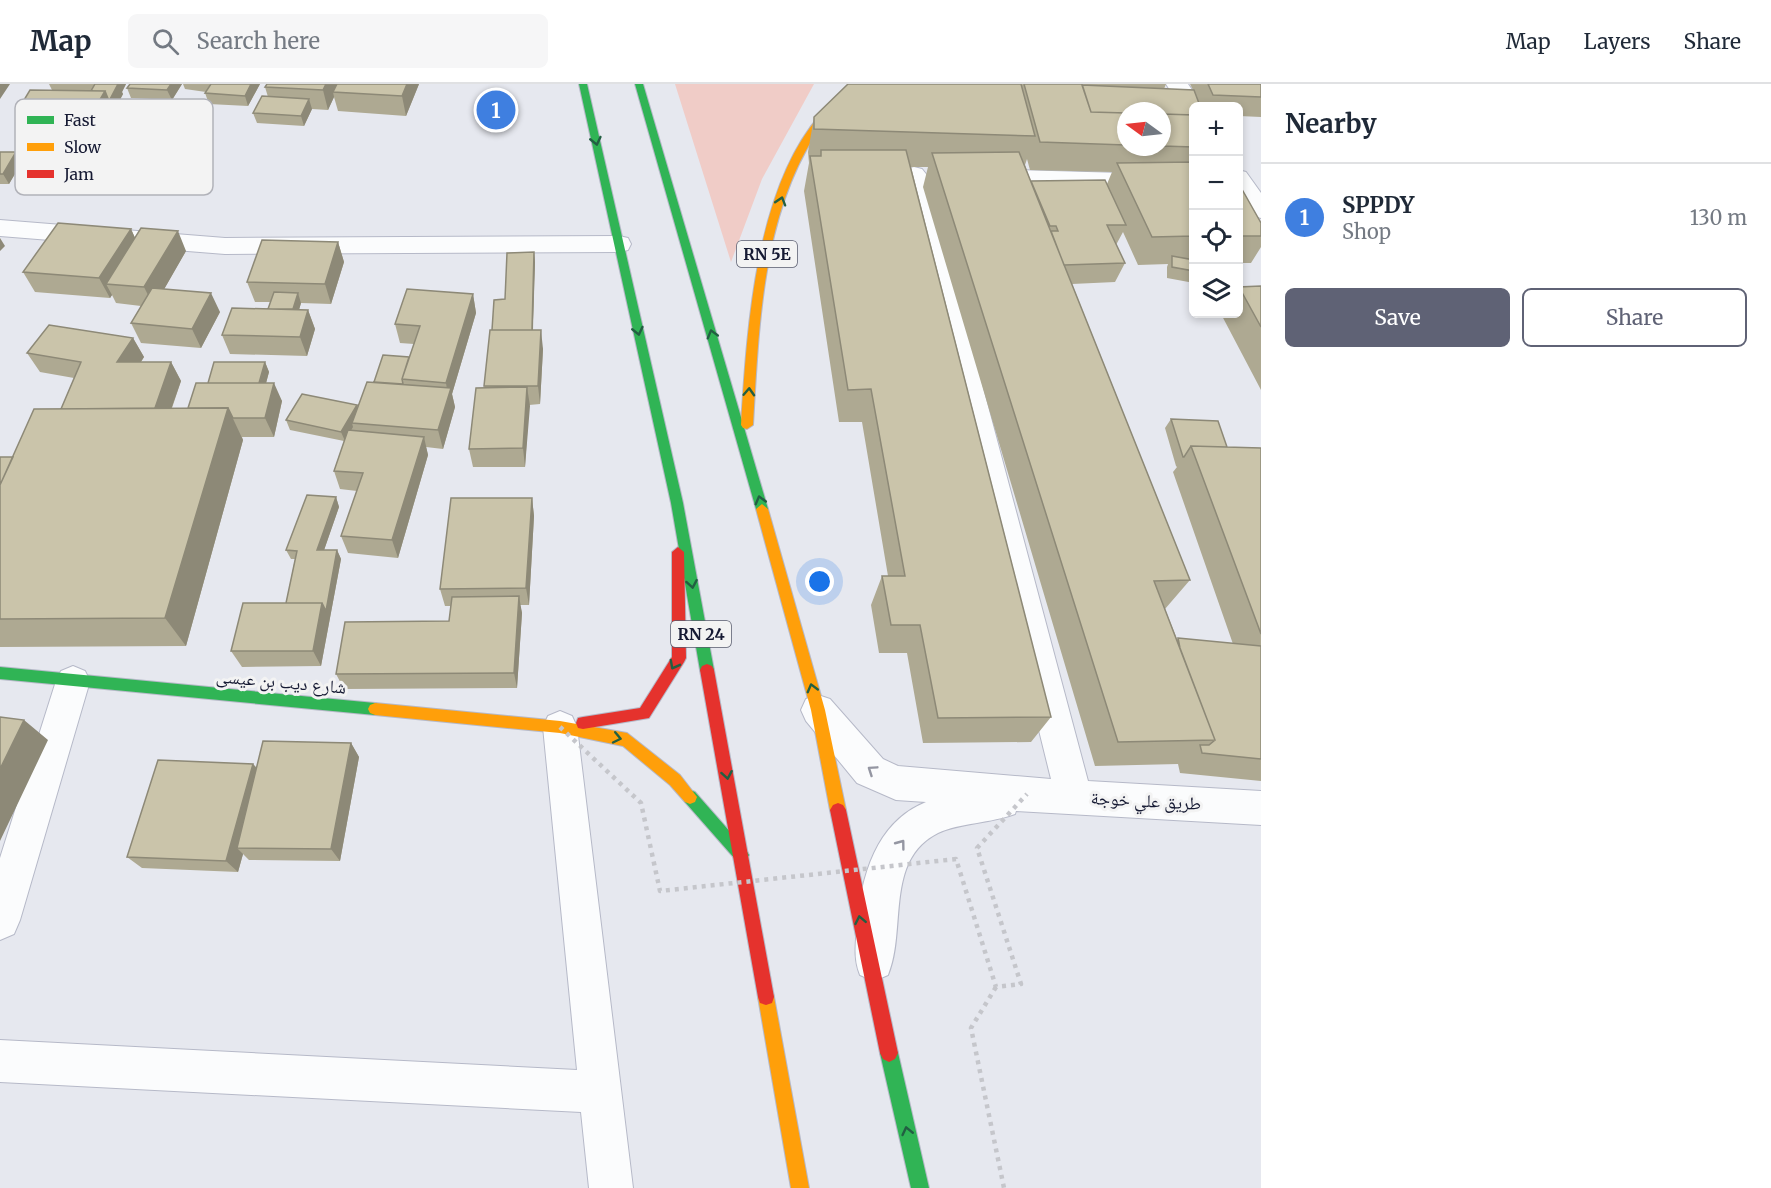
<!DOCTYPE html>
<meta charset="utf-8">
<style>
:root{--surface:#fff;--page:#f6f6f7;--text:#1f2937;--muted:#747a83;--line:#e0e1e3;--accent:#5f6275}
body{margin:0;font-family:Merriweather,"Noto Naskh Arabic",serif;background:var(--page);color:var(--text)}
.controls{position:absolute;right:18px;top:18px;display:grid;overflow:hidden;border-radius:9px;box-shadow:0 3px 9px #0003}
.controls button{width:54px;height:54px;display:grid;place-items:center;padding:0;border:0;border-bottom:2px solid var(--line);background:var(--surface);color:var(--text);font:30px sans-serif}
.compass{position:absolute;left:1117px;top:18px;width:54px;height:54px;border-radius:50%;background:var(--surface);box-shadow:0 3px 9px #0003;rotate:285deg}
.you{position:absolute;left:820px;top:498px;width:21px;height:21px;margin:-15px;border:4px solid #fff;border-radius:50%;background:#1a73e8;box-shadow:0 0 0 9px #1a73e833}
.badge{display:grid;place-items:center;width:39px;height:39px;border-radius:50%;background:var(--accent);color:#fff;font-size:20px;font-weight:700}
.pin{position:absolute;translate:-50% -50%;border:3px solid #fff;box-shadow:0 2px 6px #0006}
.list{margin:0;padding:0;list-style:none}
h2{display:flex;justify-content:space-between;align-items:center;height:78px;margin:0;padding:0 24px;font-size:26px}
h2 small{font-size:20px;font-weight:400;color:var(--muted)}
.list li{display:grid;grid-template-columns:39px 1fr auto;gap:18px;align-items:center;box-sizing:border-box;height:108px;padding:0 24px;border-top:2px solid var(--line)}
.list b{display:block;font-size:22px;white-space:nowrap}
.list p{margin:0;font-size:20px;white-space:nowrap;color:var(--muted)}
.list em{font-size:20px;font-style:normal;color:var(--muted)}
.actions{display:flex;gap:12px;padding:18px 24px}
.actions a{flex:1;padding:14px 0;border:2px solid var(--accent);border-radius:9px;text-align:center;font-size:21px;color:var(--accent)}
.actions .main{background:var(--accent);color:#fff}
.icon{flex:none;width:33px;height:33px;fill:none;stroke:currentColor;stroke-width:2;stroke-linecap:round;stroke-linejoin:round}
.map{position:relative;flex:none;width:1261px;height:1104px;overflow:hidden}
header{display:flex;align-items:center;gap:36px;box-sizing:border-box;height:84px;padding:0 30px;background:var(--surface);border-bottom:2px solid var(--line)}
header strong{font-size:28px}
nav{display:flex;gap:33px;margin-inline-start:auto;font-size:21px}
.search{width:420px;height:54px;background:var(--page);display:flex;align-items:center;gap:15px;box-sizing:border-box;padding:0 21px;border-radius:9px;color:var(--muted);font-size:22px}
main{display:flex}
aside{flex:1;background:var(--surface)}
.map>svg:first-child{display:block}
.green{fill:#f0ccc7}
.lines{fill:none;stroke-linecap:round;stroke-linejoin:round}
.street-casing{stroke:#b6b9c8;stroke-width:2}
.fast-casing{stroke:#b6b9c8;stroke-width:2}
.slow-casing{stroke:#b6b9c8;stroke-width:2}
.jam-casing{stroke:#b6b9c8;stroke-width:2}
.path{stroke:#c5c6cb;stroke-width:4.5;stroke-dasharray:4 5;stroke-linecap:butt}
.street{fill:#fbfcfd;fill-rule:evenodd}
.fast{fill:#30b455;fill-rule:evenodd}
.slow{fill:#ff9f0a;fill-rule:evenodd}
.jam{fill:#e5322d;fill-rule:evenodd}
.path-bridge{stroke:#c5c6cb;stroke-width:4.5;stroke-dasharray:4 5;stroke-linecap:butt}
.wall{fill:#aea992;fill-rule:evenodd}
.shaded-wall{fill:#8d8977}
.building{fill:#cac4aa;stroke:#8d8977;stroke-width:1.5}
.oneway{stroke:#225f42}
.oneway2{stroke:#9496a2}
.labels{text-anchor:middle;stroke-width:6;stroke-linejoin:round;paint-order:stroke}
.shield{fill:#f3f3f3;stroke:#585b6d;stroke-width:1.5}
.shield-label{font-size:16px;font-weight:bold;fill:#161a33}
.street-label{font-size:18px;fill:#161a33;stroke:#f3f3f3}
.key{fill:#f3f3f3;stroke:#b1b2b9;stroke-width:1.5}
.key-label{font-size:16px;fill:#161a33}
</style>
<header>
<strong>Map</strong>
<div class="search"><svg class="icon" aria-label="search" viewBox="0 0 24 24"><circle cx="10" cy="10" r="6"/><path d="M15 15l6 6"/></svg>Search here</div>
<nav><a>Map</a><a>Layers</a><a>Share</a></nav>
</header>
<main>
<div class="map">
<svg width="1261" height="1104" viewBox="0 0 1261 1104">
<rect width="100%" height="100%" fill="#e6e8ef"/>
<path class="green" d="M675,0H814L762,95L731,178Z"/>
<g class="lines">
<g class="street-casing">
<path id="street" d="M1166,0H1188L1203,22H1194V32L1186,31Z
M914,83L922,85L926,90L1088,697L1261,707V741L1016,727L1015,730C992,739 959,739 938,749C884,776 907,846 888,891L874,897L860,891C853,874 856,859 857,841C861,793 876,738 926,718L896,716L857,699L806,637L801,626L806,615L818,611L830,615L883,675L898,682L1051,695L902,90L906,85Z
M985,85L1194,91V105L977,97L973,92L977,87Z
M1238,86L1246,88L1261,109V134L1253,132L1238,111Z
M0,136L225,154L619,152L628,154L631,160L628,166L619,168L225,170L0,152Z
M73,582L85,587L90,597L20,836L14,850L0,856V774L56,597L61,587Z
M560,627L572,632L577,643L633,1104H589L581,1028L0,998V956L577,986L543,643L548,632Z"/>
</g>
<g class="fast-casing">
<path id="fast" d="M579,0H587L683,419L714,586L712,590L707,592L702,590L700,586L671,419Z
M635,0H643L768,425L762,430L756,425Z
M0,583L375,619L380,621L382,625L380,629L375,631L0,595Z
M690,706L695,708L746,766L749,771L746,776L741,778L736,776L685,718L683,713L685,708Z
M889,960L895,963L898,969L929,1104H911L880,969L883,963Z"/>
</g>
<g class="slow-casing">
<path id="slow" d="M854,0H863C851,14 835,23 824,38C762,123 759,240 753,341L747,345L743,344L741,341C747,246 755,106 820,31C830,19 842,10 854,0Z
M762,420L768,425L825,626L846,726L843,731L838,733L833,731L830,726L811,626L756,425Z
M375,619L560,637L627,649L680,691L697,713L695,718L690,720L685,718L670,701L623,662L560,649L375,631L370,629L368,625L370,621Z
M766,905L772,907L774,913L809,1104H791L758,913L760,907Z"/>
</g>
<g class="jam-casing">
<path id="jam" d="M678,463L684,468L686,574L684,578L649,634L583,645L578,644L576,639L578,634L583,633L640,624L672,573V468Z
M707,580L712,582L714,586L774,913L772,919L766,921L760,919L758,913L700,586L702,582Z
M838,719L843,721L846,726L898,969L895,975L889,978L883,975L880,969L830,726L833,721Z"/>
</g>
<path class="path" d="M996,903L971,944L1004,1104"/>
<use href="#street" class="street"/>
<use href="#fast" class="fast"/>
<use href="#slow" class="slow"/>
<use href="#jam" class="jam"/>
<path class="path-bridge" d="M560,643L641,719L660,807L956,775L996,903L1021,900L977,764L1027,710"/>
</g>
<path class="wall" d="M49,0H126L122,8L123,10L104,46L29,45L18,26L52,6Z
M130,0H182L172,16L131,14L127,4Z
M183,0H260L248,22L209,20L205,9L206,8L185,5Z
M419,0L406,32L338,27L334,13L328,26L312,25L304,42L257,39L253,29L268,13L265,3Z
M848,0H1166L1164,5L1193,6L1190,0H1261V33L1239,32V22H1194V199L1167,194V183L1168,180L1138,181L1123,148L1116,161L1125,179L1115,198L1072,200L1190,496L1165,525L1177,555L1178,554L1233,560L1173,388L1177,383L1176,382L1165,344L1171,335L1227,363L1261,364V697L1180,689L1178,680L1095,682L923,103L928,83H911L1051,633L1031,658L923,659L907,569H879L871,521L882,492H888L862,338H839L804,107L809,79L808,68L814,33ZM1126,27H1162V63H1126ZM1027,75L1030,86L1112,88L1107,100L1031,98L1025,81Z
M0,68L22,78L9,100H0Z
M1239,100L1261,139V163L1251,179H1239Z
M131,145L135,154L186,167L164,205L220,228L201,264L141,259L131,239L141,222L116,219L112,211L110,214L35,208L23,188Z
M338,158L344,178L331,220L301,219L299,226H308L315,245L307,272L230,270L222,251L268,225L271,218H255L247,198Z
M534,168L535,178L533,246L543,265L540,320L529,321L525,383H473L469,365L484,304L492,246Z
M1261,202V306L1221,230H1239V203Z
M473,210L476,229L452,310L455,323L443,365L426,363L428,371L398,474L348,469L341,452L357,407L340,405L334,387L344,357L290,346L286,336L357,321L358,323L374,298L409,273L414,260L400,259L395,240Z
M133,254L144,273L141,278H171L181,297L172,324H188L208,299L265,278L269,288L266,299L282,317L274,353H242L243,356L186,562L0,563V373H13L61,325L74,294L40,288L27,269Z
M336,413L339,423L324,466H337L341,475L321,582L242,583L231,567L286,519L295,475H291L286,466Z
M532,414L534,432L529,521H520L522,529L517,604L344,605L336,590L449,537L451,522H445L440,505Z
M351,659L359,673L340,777L249,776L243,770L238,788L142,784L127,773L253,680L257,684Z"/>
<path class="shaded-wall" d="M0,0H10L0,15Z
M117,0H126L122,8L123,10L104,46L94,26L105,7Z
M171,0H182L172,16L167,6Z
M251,0H260L248,22L245,12Z
M326,0H340L333,8L334,13L328,26L323,6Z
M407,0H419L406,32L402,12Z
M309,15L312,25L304,42L301,32Z
M16,68L22,78L9,100L3,90Z
M131,145L140,165L106,200L112,211L110,214L99,194Z
M178,147L186,167L154,223L144,203Z
M0,154L5,162L0,167Z
M338,158L344,178L331,220L325,200Z
M534,168L535,178L532,265L531,255Z
M211,209L220,228L201,264L192,245Z
M298,209L301,219L296,236L293,226Z
M473,210L476,229L452,310L455,323L443,365L438,346L448,312L446,299Z
M308,226L315,245L307,272L300,253Z
M541,246L543,265L540,320L538,302Z
M133,254L144,273L128,297L117,278Z
M171,278L181,297L162,351L152,332Z
M265,278L269,288L261,318L257,308Z
M274,299L282,317L274,353L265,334Z
M527,303L530,322L525,383L523,364Z
M357,321L360,331L352,339L353,343L345,357L341,348Z
M228,324L243,356L186,562L165,534Z
M424,353L428,371L398,474L392,456Z
M336,413L339,423L321,475L317,466Z
M532,414L534,432L529,521L526,504Z
M337,466L341,475L321,582L313,567L322,519Z
M519,512L522,529L517,604L514,589Z
M24,636L48,656L0,757V685Z
M351,659L359,673L340,777L331,765Z
M253,680L264,693L237,764L243,770L238,788L226,777Z"/>
<path class="building" d="M95,0H118L109,17L105,7H91Z
M130,0H171L167,6L127,4Z
M211,0H251L245,12L205,9Z
M267,0H326L323,6L265,3Z
M337,0H407L402,12L333,8Z
M848,0H1021L1035,52L814,45V33Z
M1024,0H1082L1091,28L1126,29V61L1040,58Z
M1208,0H1261V13L1213,11Z
M1082,1L1194,6L1200,22H1194V31L1162,30V27H1126V29L1091,28Z
M30,6L105,7L94,26H18Z
M262,12L309,15L301,32L253,29Z
M1162,30L1194,31V63L1162,62Z
M821,66H906L1051,633L938,634L920,541H891L882,492H905L871,305L848,306L810,72H821Z
M0,68H16L3,90H0Z
M1019,68L1190,496L1154,497L1215,656L1118,658L932,69Z
M1194,78V152L1152,153L1117,79Z
M1105,96L1126,141H1107L1125,179L1064,181L1051,147H1058L1056,142H1050L1031,97Z
M1239,100L1261,139V152H1239Z
M58,139L131,145L99,194L23,188Z
M141,144L178,147L144,203L106,200Z
M262,156L338,158L325,200L247,198Z
M534,168L532,246H492L494,216L505,215L507,169Z
M1172,172L1194,176V187L1172,183Z
M1261,202V243L1239,203Z
M152,204L211,209L192,245L131,239Z
M407,205L473,210L446,299L402,295L420,242L395,240Z
M274,208L298,209L293,225H268Z
M232,224L308,226L300,253L222,251Z
M49,241L133,254L117,278H171L155,324L61,325L81,278L27,269Z
M490,246H541L538,302H484Z
M383,271L409,273L402,295L403,300L374,298Z
M214,278H265L259,299H208Z
M367,298L451,304L438,346L352,339Z
M196,299H274L265,334H233L228,324H188Z
M527,303L523,364L469,365L476,304Z
M302,310L357,321L341,348L286,336Z
M228,324L165,534L0,535V401L34,325Z
M1171,335L1218,337L1227,363L1191,362L1184,373H1183Z
M348,346L424,353L392,456L341,452L363,389L334,387Z
M1191,362L1261,364V550Z
M0,373H13L0,401Z
M307,411L336,413L317,466H337L326,527L322,519H286L297,467L286,466Z
M451,414H532L526,504L440,505Z
M519,512L514,589L336,590L345,538L449,537L452,513Z
M243,519H322L313,567H231Z
M1178,554L1261,562V675L1202,669L1200,661H1209L1215,656L1180,564Z
M0,633L24,636L0,685Z
M263,657L351,659L331,765L237,764Z
M158,676L253,680L226,777L127,773Z"/>
<defs><path id="oneway-chevron" d="M-2-3.5L2.5 0L-2 3.5" fill="none" stroke-width="1.6" stroke-linecap="round" stroke-linejoin="round" transform="scale(1.5)"/></defs>
<g class="oneway">
<use href="#oneway-chevron" transform="translate(596 57) rotate(77)"/>
<use href="#oneway-chevron" transform="translate(781 117) rotate(-73)"/>
<use href="#oneway-chevron" transform="translate(638 247) rotate(77)"/>
<use href="#oneway-chevron" transform="translate(712 250) rotate(-106)"/>
<use href="#oneway-chevron" transform="translate(749 308) rotate(-87)"/>
<use href="#oneway-chevron" transform="translate(760 416) rotate(-105)"/>
<use href="#oneway-chevron" transform="translate(692 500) rotate(80)"/>
<use href="#oneway-chevron" transform="translate(674 581) rotate(118)"/>
<use href="#oneway-chevron" transform="translate(812 604) rotate(-105)"/>
<use href="#oneway-chevron" transform="translate(617 654) rotate(12)"/>
<use href="#oneway-chevron" transform="translate(727 691) rotate(80)"/>
<use href="#oneway-chevron" transform="translate(860 836) rotate(-101)"/>
<use href="#oneway-chevron" transform="translate(907 1047) rotate(-103)"/>
</g>
<g class="oneway2">
<use href="#oneway-chevron" transform="translate(872 686) rotate(-146)"/>
<use href="#oneway-chevron" transform="translate(901 760) rotate(-53)"/>
</g>
<g class="labels">
<g class="shield">
<rect x="737" y="157" width="60" height="26" rx="4.5"/>
<rect x="671" y="537" width="60" height="26" rx="4.5"/>
</g>
<g class="shield-label">
<text x="767" y="176">RN 5E</text>
<text x="701" y="556">RN 24</text>
</g>
<g class="street-label">
<text transform="translate(281 598) rotate(5)" y="6">شارع ديب بن عيسى</text>
<text transform="translate(1146 717) rotate(3)" y="6">طريق علي خوجة</text>
</g>
</g>
<rect x="15" y="15" width="198" height="96" rx="9" class="key"/>
<rect x="27" y="32" width="27" height="8" fill="#30b455"/>
<rect x="27" y="59" width="27" height="8" fill="#ff9f0a"/>
<rect x="27" y="86" width="27" height="8" fill="#e5322d"/>
<g class="key-label">
<text x="64" y="42">Fast</text>
<text x="64" y="69">Slow</text>
<text x="64" y="96">Jam</text>
</g>
</svg>
<div class="controls">
<button>+</button>
<button>−</button>
<button><svg class="icon" aria-label="locate" viewBox="0 0 24 24"><circle cx="12" cy="12" r="6"/><path d="M12 2v4M12 18v4M2 12h4M18 12h4"/></svg></button>
<button><svg class="icon" aria-label="layers" viewBox="0 0 24 24"><path d="M12 4l9 5-9 5-9-5zM3 14l9 5 9-5"/></svg></button>
</div>
<svg class="compass" viewBox="-18 -18 36 36"><path d="M0-13l5 13h-10z" fill="#e53935"/><path d="M0 13l5-13h-10z" fill="#747a83"/></svg>
<div class="you"></div>
<div class="pin badge" style="left:496px;top:26px;background:#3f7fe0">1</div>
</div>
<aside>
<h2>Nearby<small></small></h2>
<ul class="list">
<li><span class="badge" style="background:#3f7fe0">1</span><div><b>SPPDY</b><p>Shop</p></div><em>130 m</em></li>
</ul>
<div class="actions"><a class="main">Save</a><a>Share</a></div>
</aside>
</main>
